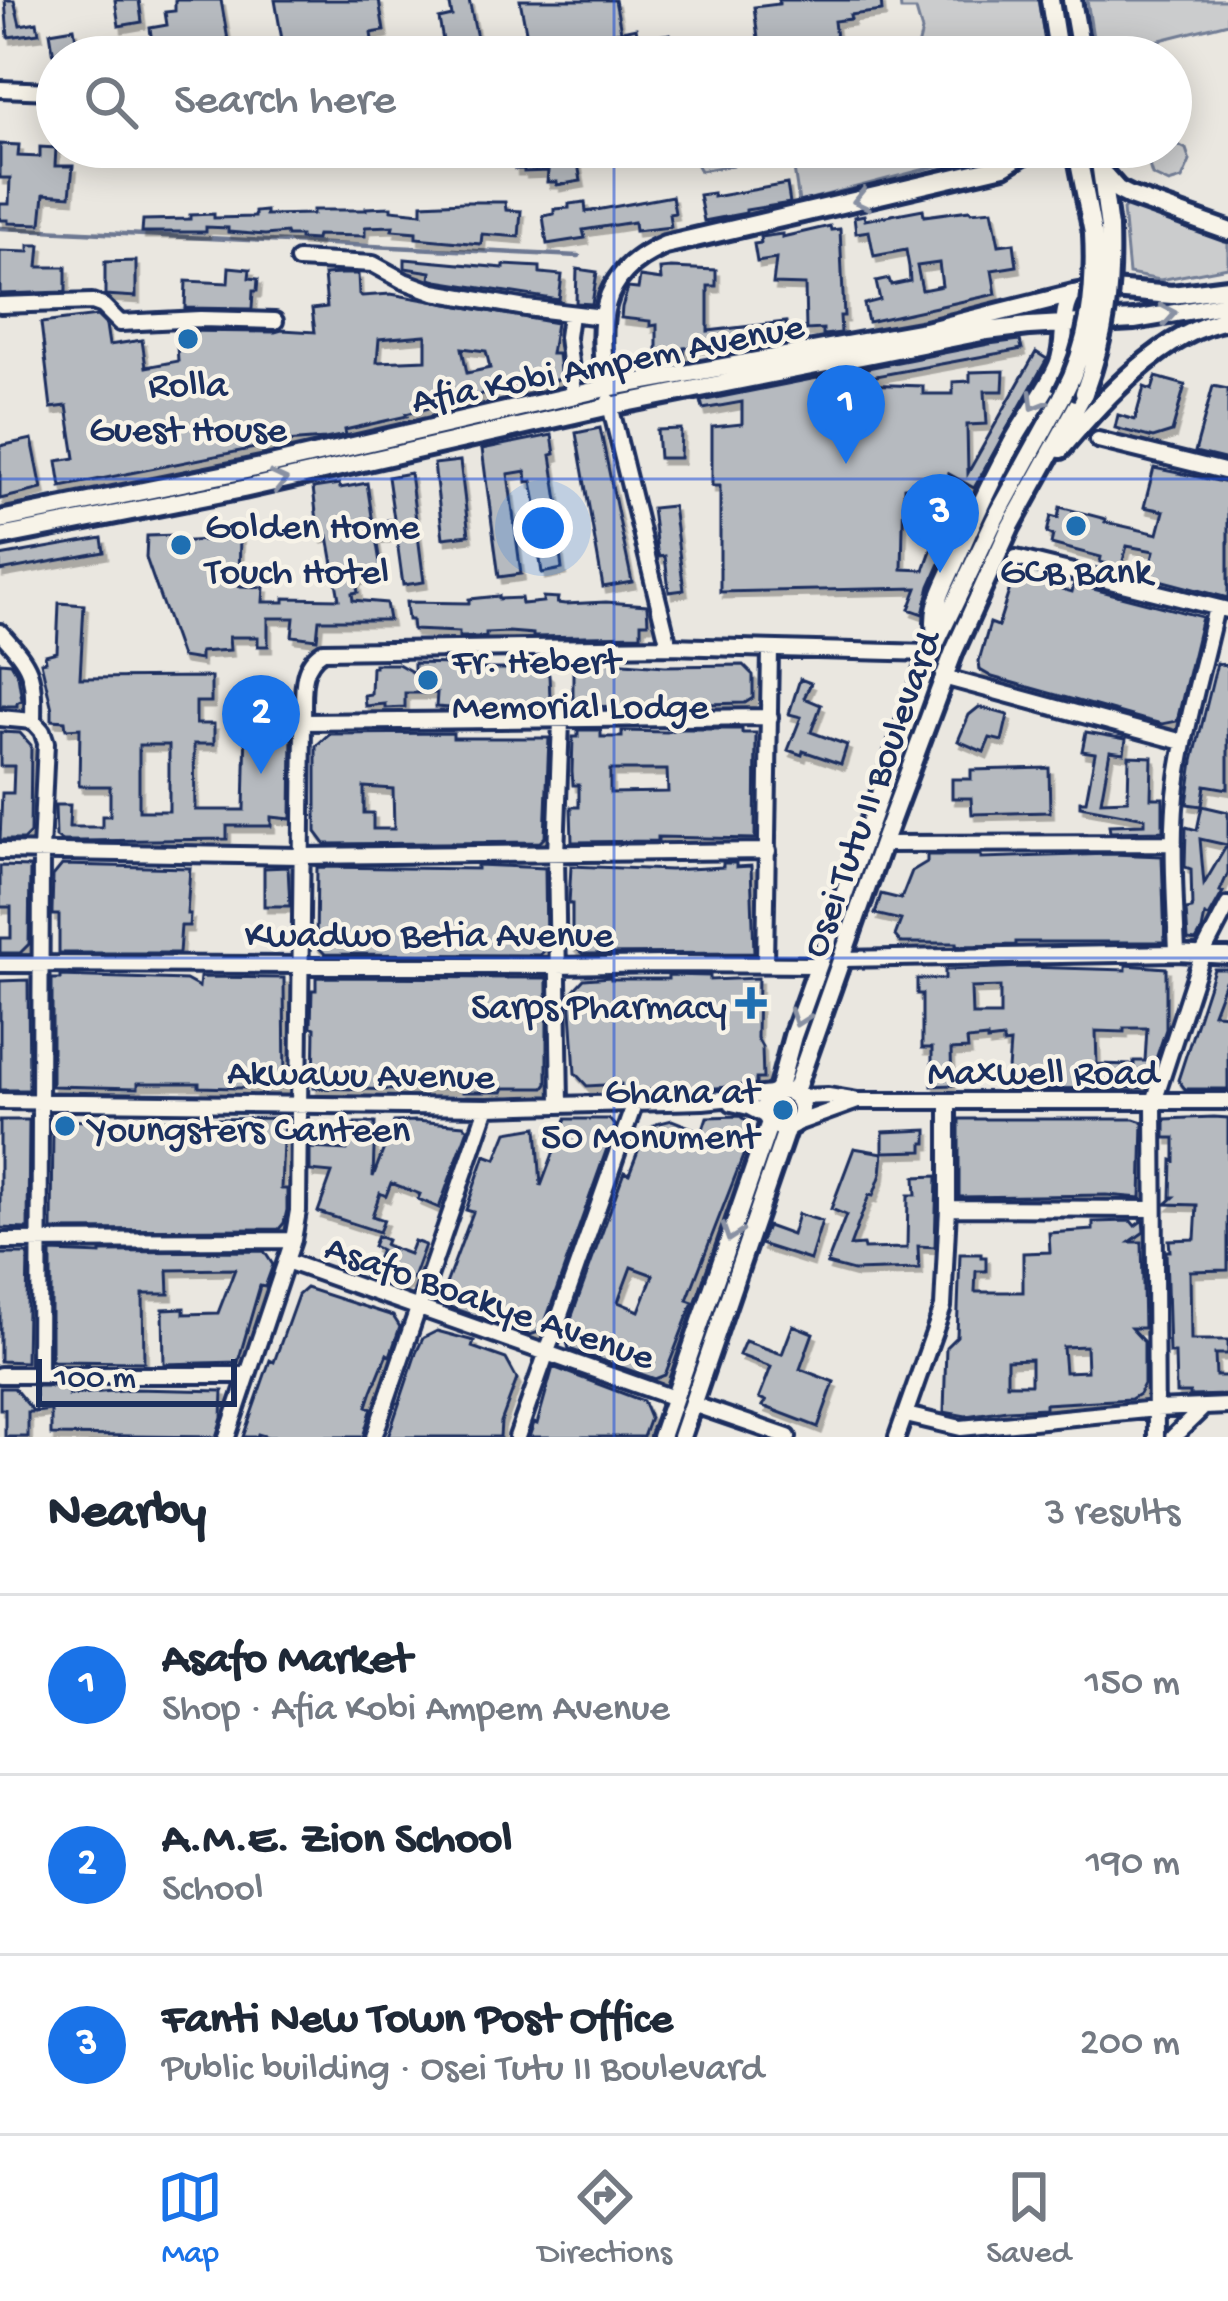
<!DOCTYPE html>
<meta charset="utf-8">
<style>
:root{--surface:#fff;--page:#f6f6f7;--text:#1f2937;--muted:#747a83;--line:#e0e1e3;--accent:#1a73e8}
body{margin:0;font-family:"Gochi Hand",sans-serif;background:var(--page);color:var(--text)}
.scale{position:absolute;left:36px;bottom:30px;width:201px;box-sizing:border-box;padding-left:12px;border:6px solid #1b2f5e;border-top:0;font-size:33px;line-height:42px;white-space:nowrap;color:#1b2f5e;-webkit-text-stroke:9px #f7f3e8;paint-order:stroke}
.you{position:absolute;left:543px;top:528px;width:42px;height:42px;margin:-30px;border:9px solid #fff;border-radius:50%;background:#1a73e8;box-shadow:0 0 0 18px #1a73e833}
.badge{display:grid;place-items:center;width:78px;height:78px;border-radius:50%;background:var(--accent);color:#fff;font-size:39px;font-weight:700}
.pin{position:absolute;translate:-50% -99px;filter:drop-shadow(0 3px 6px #0008)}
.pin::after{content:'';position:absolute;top:63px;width:42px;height:36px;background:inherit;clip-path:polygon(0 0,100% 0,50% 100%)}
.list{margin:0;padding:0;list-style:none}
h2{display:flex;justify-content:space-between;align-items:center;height:156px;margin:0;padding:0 48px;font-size:51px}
h2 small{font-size:39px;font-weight:400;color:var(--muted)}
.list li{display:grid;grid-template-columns:78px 1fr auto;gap:36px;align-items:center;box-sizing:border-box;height:180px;padding:0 48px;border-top:3px solid var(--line)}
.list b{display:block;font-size:45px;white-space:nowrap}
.list p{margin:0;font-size:39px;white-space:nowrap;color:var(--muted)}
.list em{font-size:39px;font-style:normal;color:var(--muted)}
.icon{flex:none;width:66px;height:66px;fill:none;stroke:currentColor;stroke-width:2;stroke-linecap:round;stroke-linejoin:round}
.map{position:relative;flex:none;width:1228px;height:1437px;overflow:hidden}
.search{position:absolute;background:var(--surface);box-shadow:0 6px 30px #0003;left:36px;right:36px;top:36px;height:132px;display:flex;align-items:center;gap:30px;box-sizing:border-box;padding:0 42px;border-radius:66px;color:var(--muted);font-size:45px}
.sheet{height:696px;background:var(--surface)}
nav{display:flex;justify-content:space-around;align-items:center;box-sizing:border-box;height:168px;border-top:3px solid var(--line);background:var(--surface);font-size:33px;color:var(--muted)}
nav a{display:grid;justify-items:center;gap:6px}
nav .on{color:var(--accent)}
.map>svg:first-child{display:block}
.green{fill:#cbcccd;stroke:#737e96;stroke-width:3}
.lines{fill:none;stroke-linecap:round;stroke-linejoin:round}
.stream{stroke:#6d7892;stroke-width:4.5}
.building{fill:#b6babf;stroke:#1b2f5e;stroke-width:3;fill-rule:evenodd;filter:url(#shadow)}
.minor-casing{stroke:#1b2f5e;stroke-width:22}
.major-casing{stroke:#1b2f5e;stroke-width:26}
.minor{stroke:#f7f3e8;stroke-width:14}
.major{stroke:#f7f3e8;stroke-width:16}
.major-bridge-casing{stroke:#1b2f5e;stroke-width:26;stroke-linecap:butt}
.major-bridge{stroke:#f7f3e8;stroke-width:16}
.oneway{stroke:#8991a3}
.grid{fill:none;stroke:#1d4ed8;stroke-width:3;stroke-opacity:0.55}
.poi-dot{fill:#1f6fb2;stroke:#f7f3e8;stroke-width:4.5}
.labels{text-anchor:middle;stroke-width:9;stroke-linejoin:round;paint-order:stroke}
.street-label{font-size:39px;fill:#1b2f5e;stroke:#f7f3e8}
.poi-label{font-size:39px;fill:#1b2f5e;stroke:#f7f3e8;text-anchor:start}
</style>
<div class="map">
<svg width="1228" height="1437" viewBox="0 0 1228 1437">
<defs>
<filter id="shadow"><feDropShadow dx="3.5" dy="6" stdDeviation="0" flood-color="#0004"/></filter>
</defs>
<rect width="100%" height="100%" fill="#eae7e0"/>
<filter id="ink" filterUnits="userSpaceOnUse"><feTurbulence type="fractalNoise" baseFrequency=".00833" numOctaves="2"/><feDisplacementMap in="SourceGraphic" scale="24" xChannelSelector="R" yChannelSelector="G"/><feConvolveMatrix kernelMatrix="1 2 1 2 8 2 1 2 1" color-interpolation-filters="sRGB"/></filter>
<g filter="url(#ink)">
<path class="green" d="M900,0H1038L1048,57H888L917,51L922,31L916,10H901Z
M1087,0H1228V23L1152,42L1124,43L1117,37L1094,44Z
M1171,141L1186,149L1190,161L1182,179L1169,183L1152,175L1148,162L1154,147H1171Z
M687,147H1010L799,202L794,169L775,157L700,171Z
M1127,205L1228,241V267L1160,280L1129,274L1123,210Z"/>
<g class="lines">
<path class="stream" d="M0,228L579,256"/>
</g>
<path class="building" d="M5,0H14L20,25L37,22L39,33L8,37Z
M115,0H139L142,22L119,26Z
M175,0H221L231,57H154L150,28L167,25L165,12L175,11Z
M275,0H379L384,31L371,33L374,53L361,57H303L301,48L284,51Z
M449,0H469L481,57H446L439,19L452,16Z
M520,0H615L621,31L555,44L557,51L531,57Z
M779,0H881L882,11L850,15L851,19L834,21L838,56L803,57L802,45L759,47L754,7L779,4Z
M74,28L79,57H54L50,32Z
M636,28L638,39L670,34L674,57H617L612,33Z
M0,144L19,145L18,156L40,157V147L56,148L55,166H73L70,196L44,194L41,224L8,223V220H0V204H9L10,178H0Z
M538,147V152L545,154V159L576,152L581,181L557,185V182H547L548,171L524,172V169H515L514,150Z
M787,184L790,203L746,210V213L704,221L699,195L713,193V197Z
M672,196L675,213L669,214L671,227L635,231L634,222L583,230L585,238L547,244L543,216L554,214V209L569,208V204L585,202L586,212Z
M464,202H505L506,210L521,211L519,237L482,234L481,244L416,238V232L392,230L393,226L365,227V236L317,235L316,240L300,239V236H287L286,233L265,235L228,232V228L206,227V232H142L143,220L190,219V215L214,214V218L255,217V212L266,211V215L313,214V210H366V208L391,207V210L422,213V204Z
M923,209L924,216L970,210L971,212L992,210L999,245L1014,243L1017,266L992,270L996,294L868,322L864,304L880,300L876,282L889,279L891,285L910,281L909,267L906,250L874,256L869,231L856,233L854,217L864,215L865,220ZM939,263L942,286L922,290L917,266Z
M830,226L831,230L840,229L844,316H840L841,333L823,335V329L806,330L805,285L773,284L776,259L757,262L754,244L761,243L760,237L782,234V237Z
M29,245H40L38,267H66V292L0,294V251L29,252Z
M405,259L504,268V265L540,267V273L562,275L559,300L437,281L430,279L431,272L405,268Z
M136,261V297L105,295V262Z
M229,267L250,269L249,278L258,279L257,291H253L252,309L185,308L186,281L228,283Z
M671,268L716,270V286H708V331L786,322L788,339L759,342V348L732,352L731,345L684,348L685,361L662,365L657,349V325L650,326V321L621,318L622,307L628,288L638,289L640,277L661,280L660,269Z
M577,269L597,272L592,304L576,303Z
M341,274H358L359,294L362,296L391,294L556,323L551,354H558L561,379L484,393L472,400L450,402L406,414L407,416L345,430L346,435L325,439L285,442L61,487L57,461L75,458L67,406L51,408L41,323L97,316L106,325L109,345L142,340L146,367L178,361L176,331L275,332L282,330L315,332L312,309L327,307L324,275ZM426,335V360L377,362L379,339ZM462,348L486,351L490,368L467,373Z
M1020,340L1022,349L860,379L861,384L923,386V394H953V382L970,381V372L1004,371L1003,391H985L987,424L967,425L968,473L1036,352L1047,359L974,488L949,474L950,482L904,487L902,569L924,570L943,517L958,523L930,586L923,614L909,609L917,588L720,592V486H712V427L742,424V402L703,409L701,401L989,344Z
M1156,377L1185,385L1172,432L1153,438L1115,428L1118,415L1135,420L1144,387L1152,390Z
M1213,386L1228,389V460L1195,452Z
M600,428L632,582L603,587L576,433Z
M681,429L680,458H659L657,430Z
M552,435L555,454L551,455L561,520L556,521L562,569L542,573L536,532L541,531L532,481L527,482L526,471L508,474L521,574L499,577L482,449Z
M32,439L42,489L0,499V446Z
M460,461L469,535L443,538L434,464Z
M1154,468L1228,483V598L1148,577L1154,551L1127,546L1121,568L1100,562L1101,557L1051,544L1053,535L1047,533L1051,516L1058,518L1060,507L1106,519L1105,522L1158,534L1164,511L1144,507Z
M410,473L424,582L403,585L396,534L376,538L382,575L356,579L358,592L352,593L353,600L386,603L389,620H319L317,639L292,636L294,618H268V646H258V637H229L230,650L200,652V660L181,657L146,558L147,536L176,535V542L206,540V532H240L239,586L264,587L263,602H284V598L339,599L328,536L319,537L313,488L339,484L340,488L367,483L373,523L394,519L388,477Z
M673,506L684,590L669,592L665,556L659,557L657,550L652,508Z
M102,538L104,552L0,571V556Z
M1027,579L1072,592L1074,584L1202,617L1177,721L1162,724L1142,719L992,677L980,670L979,661L990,623L998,626L1011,585Z
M499,596V599L521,598L522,604L543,602V597L558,598L557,603L565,604L606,602L647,605L648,623H641V635L533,637V634L509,632L486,633V637H459V632L413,630L412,620H408L406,602L469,603V599Z
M59,603L84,605L80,678L211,677V702H196V724H214V744H194L195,810H244L246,727L273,728V732L292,733L291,819L271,817V826H227V839L81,841H62L56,837L55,805H70L69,827H102V816H110V786H79L80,728L66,729L65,721L52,720V709L41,662L46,661L45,655L57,652ZM139,745H169V811H139Z
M584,658H611V662L665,666L743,665L753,675V698L745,703L583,707L573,699V669Z
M0,662L11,663L18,675L22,700L17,703V706H0Z
M414,663L453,664V669H508V664H537L549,675L550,698L539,708L466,709L436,707L437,693H405V707L385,708V704L365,706L364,695L371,694L372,667H375V664H398L414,673Z
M1217,663L1228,666V789L1205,785L1202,806L1187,804L1193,761Z
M800,679L811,683L804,698L821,705L811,732L847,745L841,764L803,751L802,755L788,750L801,717L789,714Z
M979,707L1008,715L1002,741L990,738L984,752L958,741L969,715Z
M676,729H742V733H756L755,839L658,837V841L572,842L571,807H579V785H573L572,771L573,737H578V730H601V737H622V731L667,732ZM667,770L668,792L610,793V770Z
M0,732L20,733L31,745L30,833L23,840H0L2,793H13L14,766H0Z
M1086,732L1126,739L1124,753L1110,751L1101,801L1128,800L1129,756L1152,757L1151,798H1163V831L1110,832L1109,825L1145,824V818L1080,806V801H1086L1095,753L1082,751Z
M453,733V738H549L545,837L540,842L325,844L316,832V746L329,734ZM364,787L393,789L394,829H373V813H364Z
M1049,768L1050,812L972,814L971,798H952V779H971V770Z
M1202,806L1228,812V873L1220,891L1223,892L1209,917L1205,915L1202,930L1196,941L1188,940L1186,910L1192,909L1191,869L1185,867L1186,827L1197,830ZM1200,839L1227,845L1204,884Z
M1112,854L1162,856L1165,942H1016V945L956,946V943H901L895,936L901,920L875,914L881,894L901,899L912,871L927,862V855H981V858Z
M723,863H736V867L751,866L754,953L583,954L572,945V904H569L571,866L670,870L723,867Z
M62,865L190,868L187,914H190L189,926H181L179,953H59V915H52V910L53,876Z
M477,865L545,868L546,949L540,955L325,954L316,945L317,867L477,869Z
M0,866L30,867L29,944L20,953H0V938H11V907H0Z
M288,867L290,906H264V868Z
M1126,965L1166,968V1029L1148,1083L1143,1088L1024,1089V1083H1007L1010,1043L1003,1044V1039L987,1041V1038L967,1040L968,1049L951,1050L952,1085L932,1086V1048H922V994H917V979H945V970L1025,967L1126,970ZM1000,987V1015H972L971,988ZM1124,1028H1147L1145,1061H1134V1065L1097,1064L1096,1031L1124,1032Z
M1214,969H1228V981H1225L1213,1013L1228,1014V1089H1185L1178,1080Z
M668,975L710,976V980L758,978L757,1038L762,1047L763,1079H756V1084L717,1088L662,1087V1090L621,1091V1084L587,1086L575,1073L570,994L584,979L611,977V979H668Z
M60,976L186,980L199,987L200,977L284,978L285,1087L236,1088L199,1087V1083H138V1088L52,1086V979H60Z
M316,977L547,978V1084L544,1088H503V1092H462V1087L402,1090L314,1088L315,1028L311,1026L312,990H316Z
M28,980L29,1090H0V981Z
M740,1116L750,1124L752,1133L687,1300L693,1302L665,1375L655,1379L569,1349L565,1335L624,1172L629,1174L645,1133L656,1124L672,1120L702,1132L707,1117ZM631,1267L653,1275L639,1311L618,1302Z
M1214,1117L1228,1118V1270L1190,1271L1191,1340H1228V1354H1215L1216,1376H1228V1395L1190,1396V1393H1176L1175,1353H1169L1166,1251H1170L1169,1240L1195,1239L1197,1205L1166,1204L1174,1197H1171L1172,1160L1175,1161V1138H1165V1119Z
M284,1118L281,1189H287V1210L284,1223L279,1229L52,1230L53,1121Z
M566,1119H609L615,1126L542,1331L530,1335L447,1306L442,1295L473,1212L466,1210L485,1155L496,1159L507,1132L537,1127L541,1186Z
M959,1119H1134L1143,1122L1141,1198L1106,1195L959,1197Z
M0,1120H29L28,1229L0,1228Z
M415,1121L464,1125L468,1129L439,1208L418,1199L420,1194L391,1183L386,1196L380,1193L372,1216L384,1220L379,1232L318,1212L332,1173L310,1171V1148L347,1150L355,1123H375L373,1177L394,1122Z
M927,1130V1143H923V1151L883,1152V1132Z
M854,1148L883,1153L881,1174L873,1196L869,1195L850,1246L863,1245L864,1249L907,1248L908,1195H916L915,1177L937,1176L935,1247L918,1246L919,1269L853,1271L827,1264L846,1215L831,1209Z
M798,1214L822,1221L810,1260L760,1244L767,1226L792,1235Z
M1143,1220L1144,1232L1130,1242H1142L1144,1328H1131L1144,1342V1384L1139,1394L1131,1399L1045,1404V1408L1007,1410L966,1416L944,1412L946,1347L957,1336L960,1254H981V1257H986V1271H976L975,1292H1023V1253L1050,1252L1049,1233L1093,1230V1222L1131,1221L1135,1226ZM1086,1346L1087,1371L1065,1372L1063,1347ZM1031,1359V1384H1007V1360Z
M377,1236L387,1240L385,1245L409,1254L414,1241L425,1245L413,1278L409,1283L397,1288L369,1278L381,1250L373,1246Z
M264,1251L273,1265L265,1287L260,1286L238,1362L164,1364L163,1309L184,1308V1314L218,1313L235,1269L168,1270L169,1294H143L144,1362L51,1361V1252L101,1254V1252Z
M0,1254H28L26,1362L0,1361Z
M306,1288L393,1316L400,1327L390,1356L387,1354L372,1391L367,1406L372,1408L363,1437H268L258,1434L257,1437H243L270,1360L274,1362L298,1295Z
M793,1325L813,1333L800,1369L834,1382L818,1427L763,1406L766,1401L759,1398L771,1367L739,1355L745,1341L782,1354Z
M437,1331L474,1341L472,1347L506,1359L517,1379L501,1422L500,1437H388L416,1353L423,1338Z
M553,1367L643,1401L650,1418L643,1437H529L534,1423L537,1424Z
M35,1386H69V1395L134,1389L223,1391L222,1418L216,1437L51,1435V1410L36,1412Z
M0,1388H14L34,1412H28V1437H5V1409H0Z"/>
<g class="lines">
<g class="minor-casing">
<path id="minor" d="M0,89L52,91
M298,260L373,264L404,281L434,292L526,308L603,317
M0,305L92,302L103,306L120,323L200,319L275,321
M570,315L567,337L574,395
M609,401L669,646
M1098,440L1228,472
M1016,558L1228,610
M0,632C32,667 34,672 33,721
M943,677L1183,742
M0,718L33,721L42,731L46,743L41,851L39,1375
M303,722L770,717
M882,844L1174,843
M0,851L301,856L768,851
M1177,953C1175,895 1170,836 1178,778C1186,720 1204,664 1216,607
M841,959L1177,953L1228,956
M0,964L557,966L663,964L818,965
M765,964L770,649
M798,1097L828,1096L858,1101H1228
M0,1101L487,1107L703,1101L772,1094
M732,1103L749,1107L766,1116
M560,1104L556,854L561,721
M794,1124L858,1101
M948,1208L1154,1209
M0,1241L293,1240
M286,1261L674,1398
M0,1375H247
M692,1404L788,1437
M906,1415L961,1428L1156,1409L1228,1406
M227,1437L293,1240L298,1211L303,722C304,696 298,666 323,651L669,646L931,653
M374,1437L487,1107
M517,1437L635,1102
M897,1437L943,1307L948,1208V1101
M1156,1437L1154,1102L1202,955L1228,905
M1173,1437L1204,1407"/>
</g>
<g class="major-casing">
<path id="major" d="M1050,0L1059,57
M1072,0L1082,57
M1076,147L1093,233
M1098,147L1109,228
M1102,172L1118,190L1130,196L1228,231
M606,388C599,323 595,275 665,245L1004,166L1035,147
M1061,449C1100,402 1165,330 1228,320
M0,520L266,466L606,388L925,331L1073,294L1100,289L1172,295L1228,288
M0,537L243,489L610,406L987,331L1029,326L1134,320L1228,304
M937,641C930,608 942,591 955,562C972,522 990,483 1011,445C1025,418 1046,393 1058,365C1068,342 1059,313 1073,294
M765 1109a18 18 0 1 1 36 0a18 18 0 1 1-36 0Z
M778,1091L793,1036L931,653L995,519L1063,395
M794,1094L882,844L954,651L1010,527L1084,393
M661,1437L770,1122
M681,1437L787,1127"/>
</g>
<use href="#minor" class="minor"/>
<use href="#major" class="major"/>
<g class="major-bridge-casing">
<path id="major-bridge" d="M1084,393C1106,332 1111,293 1109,228
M1063,395C1090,344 1096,291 1093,233"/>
</g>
<use href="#major-bridge" class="major-bridge"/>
</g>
<defs><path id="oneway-chevron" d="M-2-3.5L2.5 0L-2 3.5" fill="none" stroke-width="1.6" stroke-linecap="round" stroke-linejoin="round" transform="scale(3)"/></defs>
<g class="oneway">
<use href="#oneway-chevron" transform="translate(861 200) rotate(167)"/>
<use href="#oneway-chevron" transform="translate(1168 314) rotate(-10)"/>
<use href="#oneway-chevron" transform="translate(1036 402) rotate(121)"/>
<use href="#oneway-chevron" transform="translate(279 481) rotate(-13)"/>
<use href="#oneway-chevron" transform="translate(799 1018) rotate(109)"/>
<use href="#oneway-chevron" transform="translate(731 1233) rotate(109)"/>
</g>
</g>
<path class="grid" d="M614,0V57M614,147V1437M0,479H1228M0,958H1228"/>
<g class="poi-dot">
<circle cx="188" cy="339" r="12"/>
<circle cx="1076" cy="526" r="12"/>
<circle cx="181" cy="545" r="12"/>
<circle cx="428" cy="680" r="12"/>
<path d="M745 985h12v12h12v12h-12v12h-12v-12h-12v-12h12z"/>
<circle cx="783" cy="1110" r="12"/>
<circle cx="65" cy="1126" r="12"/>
</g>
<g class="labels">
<g class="street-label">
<text transform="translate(607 360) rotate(-11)" y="14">Afia Kobi Ampem Avenue</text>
<text transform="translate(868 793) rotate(-70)" y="14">Osei Tutu II Boulevard</text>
<text x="429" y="945">Kwadwo Betia Avenue</text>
<text x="1043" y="1083">Maxwell Road</text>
<text transform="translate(361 1071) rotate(1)" y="14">Akwawu Avenue</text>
<text transform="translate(491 1299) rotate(19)" y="14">Asafo Boakye Avenue</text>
</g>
<g class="poi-label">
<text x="188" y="395" text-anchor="middle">Rolla<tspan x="188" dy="45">Guest House</tspan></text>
<text x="205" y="537">Golden Home<tspan x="205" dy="45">Touch Hotel</tspan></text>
<text x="1076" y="582" text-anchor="middle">GCB Bank</text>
<text x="452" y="672">Fr. Hebert<tspan x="452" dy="45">Memorial Lodge</tspan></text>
<text x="727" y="1017" text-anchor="end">Sarps Pharmacy</text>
<text x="759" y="1102" text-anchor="end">Ghana at<tspan x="759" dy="45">50 Monument</tspan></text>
<text x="89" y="1140">Youngsters Canteen</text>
</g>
</g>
</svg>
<div class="scale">100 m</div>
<div class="you"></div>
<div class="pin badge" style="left:846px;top:464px">1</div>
<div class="pin badge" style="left:261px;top:774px">2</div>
<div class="pin badge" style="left:940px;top:573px">3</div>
<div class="search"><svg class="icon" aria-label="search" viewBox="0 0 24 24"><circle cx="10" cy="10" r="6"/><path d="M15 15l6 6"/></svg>Search here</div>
</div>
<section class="sheet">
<h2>Nearby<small>3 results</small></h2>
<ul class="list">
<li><span class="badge">1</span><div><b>Asafo Market</b><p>Shop · Afia Kobi Ampem Avenue</p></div><em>150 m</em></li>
<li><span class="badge">2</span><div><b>A.M.E. Zion School</b><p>School</p></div><em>190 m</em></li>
<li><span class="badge">3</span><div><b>Fanti New Town Post Office</b><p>Public building · Osei Tutu II Boulevard</p></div><em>200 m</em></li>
</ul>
</section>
<nav>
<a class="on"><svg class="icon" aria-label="map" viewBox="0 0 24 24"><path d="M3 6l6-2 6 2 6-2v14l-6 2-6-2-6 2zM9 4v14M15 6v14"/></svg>Map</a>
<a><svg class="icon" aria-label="directions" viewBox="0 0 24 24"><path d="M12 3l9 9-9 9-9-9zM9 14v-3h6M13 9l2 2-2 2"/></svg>Directions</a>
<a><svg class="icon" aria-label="saved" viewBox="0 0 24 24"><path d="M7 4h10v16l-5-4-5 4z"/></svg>Saved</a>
</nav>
